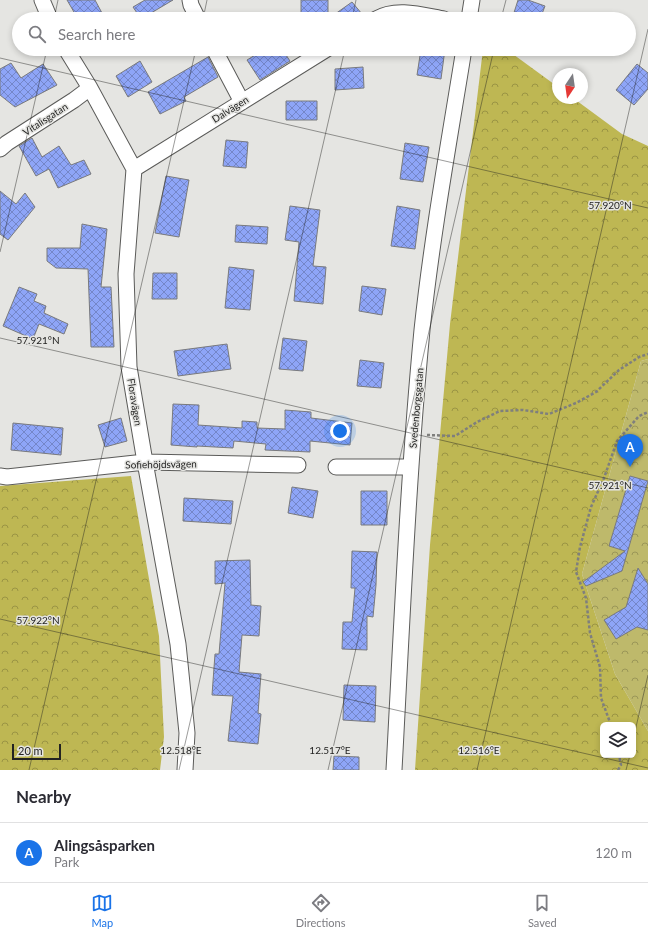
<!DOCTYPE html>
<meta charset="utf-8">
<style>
:root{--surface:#fff;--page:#f2f2f3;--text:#2b2b33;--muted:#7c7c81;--line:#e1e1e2;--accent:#1a73e8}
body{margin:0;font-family:Lato,sans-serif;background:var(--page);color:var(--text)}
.controls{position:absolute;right:12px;bottom:12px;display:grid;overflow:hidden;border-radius:6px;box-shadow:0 2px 6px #0003}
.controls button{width:36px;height:36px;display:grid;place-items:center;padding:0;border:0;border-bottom:1px solid var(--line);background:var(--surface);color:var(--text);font:20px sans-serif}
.compass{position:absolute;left:552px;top:68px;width:36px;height:36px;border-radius:50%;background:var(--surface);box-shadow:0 2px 6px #0003;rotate:193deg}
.scale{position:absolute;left:12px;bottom:10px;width:49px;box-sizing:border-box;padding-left:4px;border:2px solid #232322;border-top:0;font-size:11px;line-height:14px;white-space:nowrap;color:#232322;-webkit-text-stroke:3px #e5e5e2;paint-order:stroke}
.you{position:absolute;left:340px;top:431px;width:14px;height:14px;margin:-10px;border:3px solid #fff;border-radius:50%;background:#1a73e8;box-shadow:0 0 0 6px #1a73e833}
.badge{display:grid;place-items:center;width:26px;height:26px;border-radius:50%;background:var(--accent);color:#fff;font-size:13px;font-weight:700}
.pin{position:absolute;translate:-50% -33px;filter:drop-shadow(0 1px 2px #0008)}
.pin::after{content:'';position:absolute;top:21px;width:14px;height:12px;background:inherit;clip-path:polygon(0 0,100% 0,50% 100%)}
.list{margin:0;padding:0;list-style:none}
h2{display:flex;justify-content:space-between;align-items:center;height:52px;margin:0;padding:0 16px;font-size:17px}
h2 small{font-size:13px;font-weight:400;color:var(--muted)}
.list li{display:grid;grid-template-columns:26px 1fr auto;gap:12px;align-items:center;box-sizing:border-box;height:60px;padding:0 16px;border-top:1px solid var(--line)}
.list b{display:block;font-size:15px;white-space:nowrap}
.list p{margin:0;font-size:13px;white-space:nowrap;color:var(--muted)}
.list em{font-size:13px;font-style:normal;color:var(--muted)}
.icon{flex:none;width:22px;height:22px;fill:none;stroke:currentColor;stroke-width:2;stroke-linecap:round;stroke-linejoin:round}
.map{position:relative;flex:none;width:648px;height:770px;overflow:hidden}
.search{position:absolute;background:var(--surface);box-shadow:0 2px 6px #0003;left:12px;right:12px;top:12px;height:44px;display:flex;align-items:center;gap:10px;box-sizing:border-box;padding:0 14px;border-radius:22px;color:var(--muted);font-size:15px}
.sheet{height:112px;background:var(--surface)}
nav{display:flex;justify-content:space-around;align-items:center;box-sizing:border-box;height:56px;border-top:1px solid var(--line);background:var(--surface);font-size:11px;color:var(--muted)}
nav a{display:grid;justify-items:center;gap:2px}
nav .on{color:var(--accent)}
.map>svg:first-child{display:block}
.forest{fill:url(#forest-crowns);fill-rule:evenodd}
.park{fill:url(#park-crowns)}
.building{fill:url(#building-cross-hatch);stroke:#797a7d}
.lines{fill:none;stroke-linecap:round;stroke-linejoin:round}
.street-casing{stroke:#5b5b59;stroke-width:17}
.path{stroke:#7f7f7d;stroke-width:2.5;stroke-dasharray:3 2;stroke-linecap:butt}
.street{stroke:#fff;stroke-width:15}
.ticks{fill:none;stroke:#232322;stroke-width:1;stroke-opacity:0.45}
.labels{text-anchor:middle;stroke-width:3;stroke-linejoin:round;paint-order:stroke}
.street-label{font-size:10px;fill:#232322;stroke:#e5e5e2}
.ticks-label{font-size:10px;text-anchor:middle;fill:#232322;stroke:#e5e5e2;stroke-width:3;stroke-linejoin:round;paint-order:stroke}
</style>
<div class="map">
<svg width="648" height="770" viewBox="0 0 648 770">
<defs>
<pattern id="forest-crowns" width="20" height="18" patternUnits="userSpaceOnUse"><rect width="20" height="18" fill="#beb753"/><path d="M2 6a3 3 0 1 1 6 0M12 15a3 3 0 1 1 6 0" fill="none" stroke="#9a9444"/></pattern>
<pattern id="park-crowns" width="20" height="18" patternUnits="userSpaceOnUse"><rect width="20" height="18" fill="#beb96b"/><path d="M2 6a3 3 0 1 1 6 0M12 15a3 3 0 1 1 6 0" fill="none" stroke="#9a9658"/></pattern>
<pattern id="building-cross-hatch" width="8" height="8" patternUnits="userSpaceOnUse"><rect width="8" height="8" fill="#8ea5f7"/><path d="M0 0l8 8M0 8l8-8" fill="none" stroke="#7486c8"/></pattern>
</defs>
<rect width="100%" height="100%" fill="#e5e5e2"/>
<path class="forest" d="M483,49H506L558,87V98H573L622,134L648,146V359L641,361L582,574L615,674L648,731V770H415L430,545L450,324ZM603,725H633V755H603Z
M131,476L159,636L164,737L160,770H0V486Z"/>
<path class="park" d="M648,359V731L615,674L582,574L641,361Z"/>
<path class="building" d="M67,0H95L102,13L91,19H78Z
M145,0H173L141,19L133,7Z
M301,0H328V19H301Z
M518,0H528L545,6L540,19H512Z
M352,2L362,14L355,19H328Z
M265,49H282L290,61L260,80L247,60Z
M421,49H445L441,79L417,75Z
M208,57L218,77L184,97L186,101L160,114L148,92Z
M140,61L152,82L128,97L116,76Z
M11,63L21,78L43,64L57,85L15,107L0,95V69Z
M637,64L648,73V89L634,105L616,90Z
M363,67L364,88L335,90V69Z
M286,101H317V120H286Z
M32,138L42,157L59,146L71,165L84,160L91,174L58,188L49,169L36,176L19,146Z
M226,140L248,142L246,168L223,166Z
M405,143L429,147L423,182L400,179Z
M166,176L189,180L179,237L155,233Z
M0,191L16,204L25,193L35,207L8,240L0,234Z
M290,206L320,210L313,266L326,267L323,304L294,301L299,242L285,240Z
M397,206L420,210L415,249L391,246Z
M82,224L107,229L101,287H111L114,347H91L88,269L56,268L47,261V248H80Z
M236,225L268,227L267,244L235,242Z
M229,267L254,270L250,310L225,308Z
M153,273H177V299H152Z
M362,286L386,289L382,315L359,311Z
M19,287L37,294L34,301L46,306L44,313L68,324L64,334L39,324L33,339L3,326Z
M283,338L307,341L303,371L279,369Z
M227,344L231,369L178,376L174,351Z
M360,360L384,363L381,388L357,386Z
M173,404L199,405L198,425L242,428V421L257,422V428L285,429V410L311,412V418L352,423L350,445L310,441V452L265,450L266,444L234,441L233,448L197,446V447L171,445Z
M121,418L127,441L105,447L98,425Z
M13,423L63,428L61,455L11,450Z
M630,476L648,481L622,571L586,586L583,582L625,551L609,546Z
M292,487L318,491L313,518L288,513Z
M361,491H387V525H361Z
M184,498L233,501L231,524L183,521Z
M352,551L377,552L376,585L373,617L367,616V650L342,649L343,622H352L355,588H351Z
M250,560L251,605L261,606L259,636L242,635L239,672L261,674L258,713L261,714L258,744L228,741L233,696L212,695L215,654H219L225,583L215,584V561Z
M638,568L648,584V630L637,627L616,639L604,620L626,607Z
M344,685L376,686L375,722L343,720Z
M334,756L359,757V770H333Z"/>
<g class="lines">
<g class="street-casing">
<path id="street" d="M42,0L50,19
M190,0L191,5L198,19
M376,19C396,7 422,15 444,19
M469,19L472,0
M66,49L90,88L134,169L126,274L129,367L145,462L178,644L187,733L185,770
M214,49L242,102
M0,149L7,143L74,100L90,88
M134,169L327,49
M336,467H411
M0,476L7,477L145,462L298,465
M394,770C402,623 408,476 422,330C432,236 449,142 464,49"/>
</g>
<path class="path" d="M427,435L455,436L477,422L500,411L523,410L549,414L576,403L596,392L619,370L639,357L648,354
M611,725L601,698L600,667L590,633L586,598L576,572L580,547L591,507L604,478L617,441L639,416L648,412
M618,770L621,765L619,755"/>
<use href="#street" class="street"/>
</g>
<path class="ticks" d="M54,19L58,0M203,19L207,0M352,19L356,0M501,19L506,0M0,58L648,208M0,252L47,49M0,338L648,488M0,619L648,768M633,740L648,675M29,770L196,49M179,770L345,49M328,770L494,49M477,770L648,29M626,770L630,755"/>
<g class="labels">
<g class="street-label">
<text transform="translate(230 109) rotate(-32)" y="4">Dalvägen</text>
<text transform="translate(45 119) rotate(-33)" y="4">Vitalisgatan</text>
<text transform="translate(135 402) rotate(81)" y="4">Floravägen</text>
<text transform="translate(416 408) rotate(-85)" y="4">Svedenborgsgatan</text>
<text transform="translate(161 464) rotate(-1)" y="4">Sofiehöjdsvägen</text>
</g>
</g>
<g class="ticks-label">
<text x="610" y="209">57.920°N</text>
<text x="38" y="344">57.921°N</text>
<text x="610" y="489">57.921°N</text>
<text x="38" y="624">57.922°N</text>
<text x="181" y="754">12.518°E</text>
<text x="330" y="754">12.517°E</text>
<text x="479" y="754">12.516°E</text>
</g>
</svg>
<div class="controls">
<button><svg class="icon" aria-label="layers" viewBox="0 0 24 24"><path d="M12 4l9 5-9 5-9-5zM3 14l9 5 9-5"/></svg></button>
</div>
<svg class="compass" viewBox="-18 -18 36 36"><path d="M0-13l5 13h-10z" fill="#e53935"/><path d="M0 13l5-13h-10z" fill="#7c7c81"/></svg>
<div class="scale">20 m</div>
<div class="you"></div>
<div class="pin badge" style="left:630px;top:467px">A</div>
<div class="search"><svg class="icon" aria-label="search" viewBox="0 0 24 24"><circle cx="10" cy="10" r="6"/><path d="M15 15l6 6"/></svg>Search here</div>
</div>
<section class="sheet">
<h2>Nearby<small></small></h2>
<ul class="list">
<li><span class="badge">A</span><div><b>Alingsåsparken</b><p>Park</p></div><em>120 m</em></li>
</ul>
</section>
<nav>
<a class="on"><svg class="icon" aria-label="map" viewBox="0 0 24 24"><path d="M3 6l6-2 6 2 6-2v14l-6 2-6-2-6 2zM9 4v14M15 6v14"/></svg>Map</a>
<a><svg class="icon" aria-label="directions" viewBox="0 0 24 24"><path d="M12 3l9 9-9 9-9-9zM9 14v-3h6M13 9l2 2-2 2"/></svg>Directions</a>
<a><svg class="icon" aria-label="saved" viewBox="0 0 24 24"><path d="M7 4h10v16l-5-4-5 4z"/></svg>Saved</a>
</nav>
